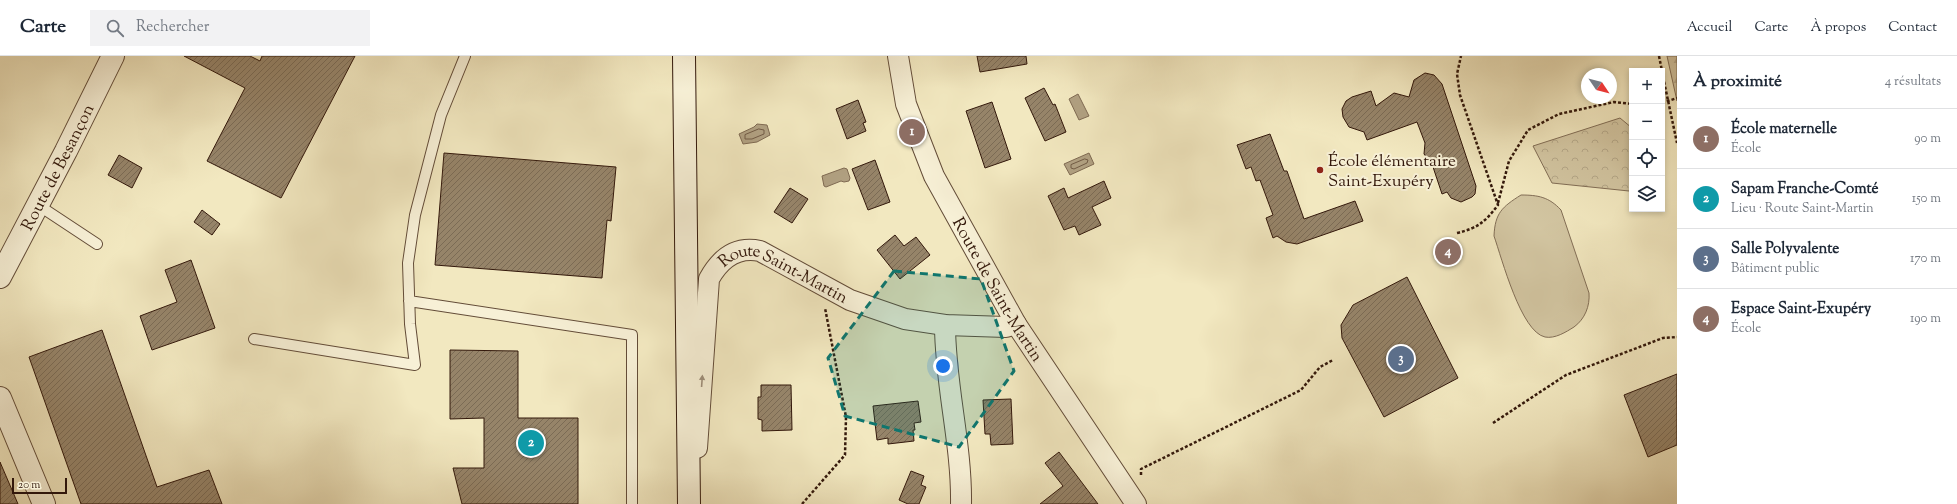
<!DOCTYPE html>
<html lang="fr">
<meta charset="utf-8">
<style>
:root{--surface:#fff;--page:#f2f2f3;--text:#1f2937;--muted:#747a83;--line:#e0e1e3;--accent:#111827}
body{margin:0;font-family:"Sorts Mill Goudy",serif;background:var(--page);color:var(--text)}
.controls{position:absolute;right:12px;top:12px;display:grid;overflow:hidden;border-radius:0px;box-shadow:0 2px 6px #0003}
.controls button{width:36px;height:36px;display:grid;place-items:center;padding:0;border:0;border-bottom:1px solid var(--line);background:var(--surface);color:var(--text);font:20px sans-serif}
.compass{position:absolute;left:1581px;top:12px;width:36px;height:36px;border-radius:50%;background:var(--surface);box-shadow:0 2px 6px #0003;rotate:125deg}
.scale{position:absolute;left:12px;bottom:10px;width:55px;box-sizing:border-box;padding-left:4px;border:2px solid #33180b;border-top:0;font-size:11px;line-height:14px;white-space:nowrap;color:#33180b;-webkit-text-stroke:3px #f7f0d6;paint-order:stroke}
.you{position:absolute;left:943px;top:310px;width:14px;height:14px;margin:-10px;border:3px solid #fff;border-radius:50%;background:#1a73e8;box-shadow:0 0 0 6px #1a73e833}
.badge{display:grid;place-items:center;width:26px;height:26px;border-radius:50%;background:var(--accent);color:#fff;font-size:13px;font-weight:700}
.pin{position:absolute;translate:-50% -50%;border:2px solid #fff;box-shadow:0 1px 4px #0006}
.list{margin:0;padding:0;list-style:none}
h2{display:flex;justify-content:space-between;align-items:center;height:52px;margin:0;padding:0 16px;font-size:17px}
h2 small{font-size:13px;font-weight:400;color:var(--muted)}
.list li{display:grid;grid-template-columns:26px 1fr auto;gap:12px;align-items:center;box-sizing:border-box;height:60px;padding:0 16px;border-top:1px solid var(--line)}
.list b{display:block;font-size:15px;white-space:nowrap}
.list p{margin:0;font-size:13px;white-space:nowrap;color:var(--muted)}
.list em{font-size:13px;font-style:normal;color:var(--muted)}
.icon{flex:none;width:22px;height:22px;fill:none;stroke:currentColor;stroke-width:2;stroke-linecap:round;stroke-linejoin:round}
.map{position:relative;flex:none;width:1677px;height:448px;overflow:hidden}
header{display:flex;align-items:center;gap:24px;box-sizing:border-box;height:56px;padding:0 20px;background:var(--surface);border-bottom:1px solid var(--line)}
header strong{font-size:19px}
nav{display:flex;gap:22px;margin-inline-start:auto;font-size:14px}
.search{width:280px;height:36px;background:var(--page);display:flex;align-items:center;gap:10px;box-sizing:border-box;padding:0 14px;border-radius:0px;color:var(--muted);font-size:15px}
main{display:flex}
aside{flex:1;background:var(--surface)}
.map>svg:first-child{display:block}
.forest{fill:url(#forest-firs);stroke:#826e56}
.park{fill:url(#park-crowns);stroke:#826e56}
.pitch{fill:#d2c5a1;stroke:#826e56}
.water{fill:#b1a182;stroke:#7f6a52}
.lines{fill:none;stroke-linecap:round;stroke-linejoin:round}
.shore{stroke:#725c46;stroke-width:1}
.building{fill:url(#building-hatch);stroke:#33180b}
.service-casing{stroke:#634c38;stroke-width:12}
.minor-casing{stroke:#634c38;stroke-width:22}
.tertiary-casing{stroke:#634c38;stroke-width:24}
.secondary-casing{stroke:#33180b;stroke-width:24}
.path{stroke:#33180b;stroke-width:2.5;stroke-dasharray:3 2;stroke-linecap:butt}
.service{stroke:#f7f0d6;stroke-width:10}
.minor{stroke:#f7f0d6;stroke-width:20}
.tertiary{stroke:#f7f0d6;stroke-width:22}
.secondary{stroke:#f7f0d6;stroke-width:22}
.oneway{fill:#9f8f7b}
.marked{fill:#0f766e;fill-opacity:0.2;stroke:#0f766e;stroke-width:3;stroke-dasharray:8 5;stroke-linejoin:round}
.poi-dot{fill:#8f2418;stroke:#f7f0d6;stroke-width:1.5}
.labels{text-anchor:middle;stroke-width:4;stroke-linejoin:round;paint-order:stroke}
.poi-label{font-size:17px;fill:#33180b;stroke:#f7f0d6;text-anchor:start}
.street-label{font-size:17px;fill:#33180b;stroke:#f7f0d6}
</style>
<header>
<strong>Carte</strong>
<div class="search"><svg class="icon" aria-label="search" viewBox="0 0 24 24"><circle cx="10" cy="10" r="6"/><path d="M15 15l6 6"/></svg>Rechercher</div>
<nav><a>Accueil</a><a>Carte</a><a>À propos</a><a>Contact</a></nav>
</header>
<main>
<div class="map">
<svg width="1677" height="448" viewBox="0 0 1677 448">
<defs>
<pattern id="forest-firs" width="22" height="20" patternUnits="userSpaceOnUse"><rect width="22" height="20" fill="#d2c5a1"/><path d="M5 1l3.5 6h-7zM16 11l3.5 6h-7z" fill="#b5a889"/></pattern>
<pattern id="park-crowns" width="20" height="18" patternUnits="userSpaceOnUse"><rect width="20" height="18" fill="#d2c5a1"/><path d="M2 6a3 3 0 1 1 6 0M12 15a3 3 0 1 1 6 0" fill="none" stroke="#b5a889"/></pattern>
<pattern id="building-hatch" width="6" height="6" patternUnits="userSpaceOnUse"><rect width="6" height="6" fill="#968469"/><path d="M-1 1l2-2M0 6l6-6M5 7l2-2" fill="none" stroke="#7b6b55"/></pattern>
</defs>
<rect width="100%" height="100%" fill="#f2e8c0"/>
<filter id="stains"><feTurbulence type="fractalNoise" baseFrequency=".005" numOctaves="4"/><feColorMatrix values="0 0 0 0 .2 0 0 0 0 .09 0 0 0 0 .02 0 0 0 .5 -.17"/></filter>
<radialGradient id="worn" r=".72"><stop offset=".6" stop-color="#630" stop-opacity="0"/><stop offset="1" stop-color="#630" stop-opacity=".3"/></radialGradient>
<path class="forest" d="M1667,0H1677V45Z"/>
<path class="park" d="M1620,62L1632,72V132L1629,135L1552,127L1533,90Z"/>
<path class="pitch" d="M1521,139C1538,139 1549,141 1561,154L1589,237C1590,250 1585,263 1574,271C1566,276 1555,283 1545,281C1521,276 1502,203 1494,180C1495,157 1502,151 1521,139Z"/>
<path class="water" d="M1078,38L1089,60L1079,64L1069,43Z
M757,68L767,69L770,79L757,86L743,88L739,78L754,71Z
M1089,97L1094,108L1070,119L1064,108Z
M844,112L847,113L850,122L849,125L844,126L841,125L826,131L824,130L822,120Z"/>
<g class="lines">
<path class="shore" d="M759,73L764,74V78L752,83H745V79Z
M1085,103L1088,104L1087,107L1074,113L1071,112V109Z"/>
</g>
<path class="building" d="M184,0H250L260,5L262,0H355L281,142L207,105L245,32Z
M977,0H1026L1027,8L980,16Z
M1425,17L1434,19L1442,28L1476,130L1475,138L1472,141L1461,146L1451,142L1447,136L1442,138L1432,108L1424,98L1425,87L1417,66L1367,84L1364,76L1349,71L1343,61L1342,53L1346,45L1352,41L1371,35L1376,50L1394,37L1409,41L1414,24Z
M1044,32L1053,49L1055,48L1066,76L1045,85L1025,42Z
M858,44L866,66L863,67L866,75L847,83L836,53Z
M992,46L1011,103L985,112L966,55Z
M1270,78L1284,115H1287L1304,163L1355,145L1363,165L1297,188L1286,186L1277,180L1273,182L1266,162L1273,159L1260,124L1256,125L1251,111L1246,113L1237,89Z
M444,97L616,111L611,165L607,164L602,222L435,209Z
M119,99L142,112L132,132L108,119Z
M875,104L890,146L868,154L852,113Z
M1104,125L1111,142L1092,151L1101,169L1079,179L1075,170L1064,174L1048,140L1064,132L1068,142Z
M790,132L808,143L792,167L774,156Z
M202,154L220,168L212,179L194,166Z
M895,179L904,190L916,181L930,199L900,223L877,194Z
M191,204L215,272L152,294L140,260L177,246L165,214Z
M1407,221L1458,322L1384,361L1342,282L1341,269L1353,249Z
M102,274L157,431L209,414L222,448H81L29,301Z
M450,294L518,295V362H578V448H462L453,412H484V362L450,363Z
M1677,318V389L1648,401L1624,339Z
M761,329H791L792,374L762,375V364L758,363V341H761Z
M1011,343L1013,388L991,389L990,378H985L983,344Z
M918,345L921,366L914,367L915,374H913L914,385L888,388V382L877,384L873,350Z
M1059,396L1098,448H1040L1063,430L1045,407Z
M0,406L18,448H0Z
M911,415L924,420L921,429L926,431L919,448H908L899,444Z"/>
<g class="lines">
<g class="service-casing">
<path id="service" d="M38,149L97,188
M409,245L632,279V448
M254,283L415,309L410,268L408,207L415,159L441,59L465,0"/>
</g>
<g class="minor-casing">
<g id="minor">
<path id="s1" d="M898,0L906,48L934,120L1016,268L1136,448"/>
<path d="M945,269C945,329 962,388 961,448"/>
<path id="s2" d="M697,392L709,223C720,203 736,190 760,195L850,244L905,263L945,269L1006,271L1016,268"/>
</g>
</g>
<g class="tertiary-casing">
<g id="tertiary">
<path id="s3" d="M0,221L66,95L113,0"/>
<path d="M0,342L44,448"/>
</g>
</g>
<g class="secondary-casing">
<path id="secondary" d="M684,0L689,448"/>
</g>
<path class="path" d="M1659,0L1662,15
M1662,16L1677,87
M1662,47L1677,42
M1498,147L1509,105L1528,74L1559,58L1614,46L1632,48
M1457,177C1478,172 1485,166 1498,149L1460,39L1457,18L1461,0
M1493,367L1566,319L1663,282L1677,281
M1141,419V413L1301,334L1320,311L1333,304
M802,448L845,399L846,361L825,252"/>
<use href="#service" class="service"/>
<use href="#minor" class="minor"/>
<use href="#tertiary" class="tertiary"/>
<use href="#secondary" class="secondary"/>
</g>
<defs><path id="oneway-solid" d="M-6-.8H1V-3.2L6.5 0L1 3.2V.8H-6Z"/></defs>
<use class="oneway" href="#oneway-solid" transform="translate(702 325) rotate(-86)"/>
<path class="marked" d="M894,215L981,223L1014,315L959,391L845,360L828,302Z"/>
<circle class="poi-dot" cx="1320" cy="114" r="4"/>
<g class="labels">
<g class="poi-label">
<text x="1328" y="110">École élémentaire<tspan x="1328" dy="20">Saint-Exupéry</tspan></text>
</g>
<g class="street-label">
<text dy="6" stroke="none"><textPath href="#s3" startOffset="124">Route de Besançon</textPath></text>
<text dy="6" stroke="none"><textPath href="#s2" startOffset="260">Route Saint-Martin</textPath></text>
<text dy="6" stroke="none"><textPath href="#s1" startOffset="256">Route de Saint-Martin</textPath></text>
</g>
</g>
<rect width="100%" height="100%" filter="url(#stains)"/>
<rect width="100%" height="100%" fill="url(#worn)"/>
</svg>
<div class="controls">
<button>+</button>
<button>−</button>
<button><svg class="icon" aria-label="locate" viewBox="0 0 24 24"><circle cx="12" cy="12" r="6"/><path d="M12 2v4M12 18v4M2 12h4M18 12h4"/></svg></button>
<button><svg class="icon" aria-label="layers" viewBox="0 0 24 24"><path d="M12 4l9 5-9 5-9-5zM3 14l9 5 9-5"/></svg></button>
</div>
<svg class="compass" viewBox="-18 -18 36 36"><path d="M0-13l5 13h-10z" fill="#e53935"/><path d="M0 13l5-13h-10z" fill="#747a83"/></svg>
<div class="scale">20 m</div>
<div class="you"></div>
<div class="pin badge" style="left:912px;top:76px;background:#8d6e63">1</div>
<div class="pin badge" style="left:531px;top:387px;background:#0f9aa8">2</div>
<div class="pin badge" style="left:1401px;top:303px;background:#5c6f8a">3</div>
<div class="pin badge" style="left:1448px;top:196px;background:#8d6e63">4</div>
</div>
<aside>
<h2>À proximité<small>4 résultats</small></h2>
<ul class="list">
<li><span class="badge" style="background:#8d6e63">1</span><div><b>École maternelle</b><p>École</p></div><em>90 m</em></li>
<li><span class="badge" style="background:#0f9aa8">2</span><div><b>Sapam Franche-Comté</b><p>Lieu · Route Saint-Martin</p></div><em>150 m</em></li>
<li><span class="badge" style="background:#5c6f8a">3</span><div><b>Salle Polyvalente</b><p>Bâtiment public</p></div><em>170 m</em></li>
<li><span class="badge" style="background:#8d6e63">4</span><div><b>Espace Saint-Exupéry</b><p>École</p></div><em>190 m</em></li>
</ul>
</aside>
</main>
